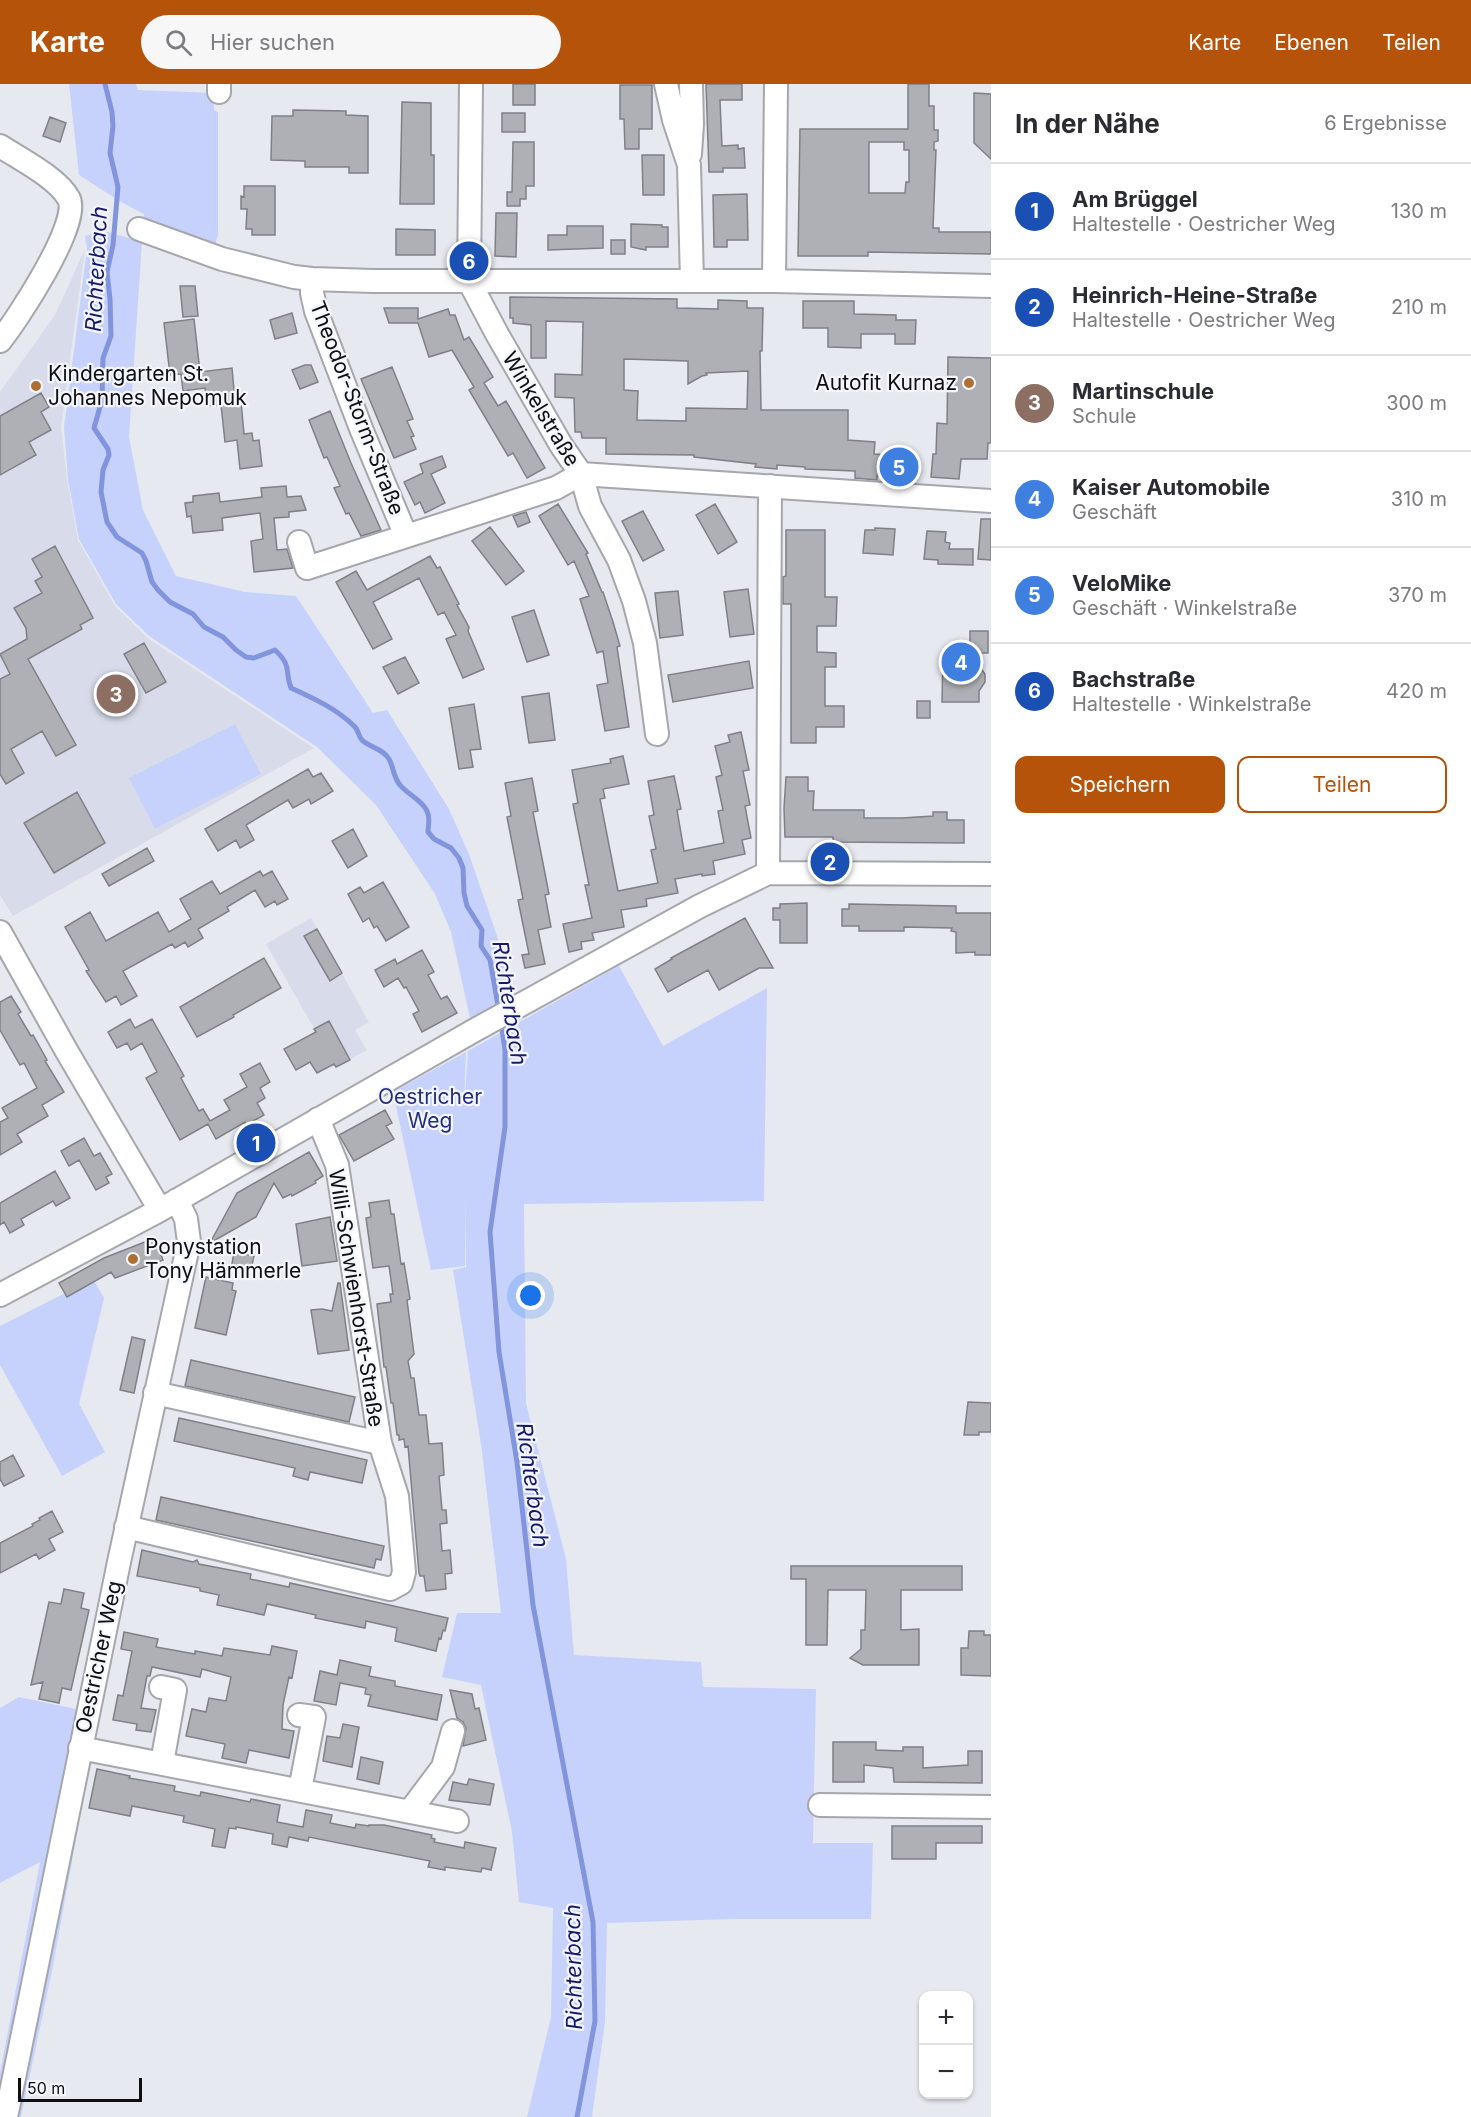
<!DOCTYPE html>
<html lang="de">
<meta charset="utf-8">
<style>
:root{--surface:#fff;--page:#f7f7f7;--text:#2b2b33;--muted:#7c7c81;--line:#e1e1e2;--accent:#b45309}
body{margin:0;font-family:Inter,sans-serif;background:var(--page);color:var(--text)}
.controls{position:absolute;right:18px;bottom:18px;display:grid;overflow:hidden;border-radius:12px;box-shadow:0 2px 4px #0004}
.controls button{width:54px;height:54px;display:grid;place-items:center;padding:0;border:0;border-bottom:2px solid var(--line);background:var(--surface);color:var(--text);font:30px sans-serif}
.scale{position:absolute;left:18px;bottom:15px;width:124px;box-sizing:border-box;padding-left:6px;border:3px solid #0e0f11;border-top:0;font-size:16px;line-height:21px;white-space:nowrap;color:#0e0f11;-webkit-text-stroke:4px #f4f6fd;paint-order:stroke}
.you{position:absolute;left:531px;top:1212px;width:21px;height:21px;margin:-15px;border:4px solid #fff;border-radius:50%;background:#1a73e8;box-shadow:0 0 0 9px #1a73e833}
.badge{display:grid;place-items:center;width:39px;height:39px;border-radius:50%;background:var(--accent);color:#fff;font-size:20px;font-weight:700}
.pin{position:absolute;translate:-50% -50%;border:3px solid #fff;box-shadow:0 2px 6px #0006}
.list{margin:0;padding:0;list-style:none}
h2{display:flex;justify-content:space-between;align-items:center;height:78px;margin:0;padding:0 24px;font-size:26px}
h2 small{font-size:20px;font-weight:400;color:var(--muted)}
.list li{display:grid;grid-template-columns:39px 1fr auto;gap:18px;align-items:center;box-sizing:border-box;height:96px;padding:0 24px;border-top:2px solid var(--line)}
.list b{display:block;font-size:22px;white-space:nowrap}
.list p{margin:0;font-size:20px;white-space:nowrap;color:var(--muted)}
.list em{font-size:20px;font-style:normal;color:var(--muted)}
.actions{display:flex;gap:12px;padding:18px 24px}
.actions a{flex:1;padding:14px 0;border:2px solid var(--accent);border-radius:12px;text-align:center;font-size:21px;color:var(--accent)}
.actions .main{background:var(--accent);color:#fff}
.icon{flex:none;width:33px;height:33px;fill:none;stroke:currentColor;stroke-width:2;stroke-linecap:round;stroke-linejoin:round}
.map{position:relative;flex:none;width:991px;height:2033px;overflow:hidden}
header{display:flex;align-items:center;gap:36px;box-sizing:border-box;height:84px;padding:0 30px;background:var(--accent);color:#fff}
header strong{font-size:28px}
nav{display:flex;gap:33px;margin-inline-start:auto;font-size:21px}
.search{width:420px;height:54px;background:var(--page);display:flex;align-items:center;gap:15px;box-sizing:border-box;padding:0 21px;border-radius:33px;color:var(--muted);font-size:22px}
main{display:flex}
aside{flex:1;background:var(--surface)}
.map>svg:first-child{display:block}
.built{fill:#d8dcea}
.green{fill:#c6d2fc}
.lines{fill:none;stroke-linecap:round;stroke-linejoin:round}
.stream{stroke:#8294db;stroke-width:5}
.building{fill:#aeb0b6;stroke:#7e8086;stroke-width:1.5;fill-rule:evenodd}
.minor-casing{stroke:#a5a7ad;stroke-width:26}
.minor{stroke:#fff;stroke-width:22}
.poi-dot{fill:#ad7034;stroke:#f4f6fd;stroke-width:2}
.labels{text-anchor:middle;stroke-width:4.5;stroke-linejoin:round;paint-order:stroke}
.poi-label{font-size:21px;fill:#0e0f11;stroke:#f4f6fd;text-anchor:start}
.street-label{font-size:21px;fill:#0e0f11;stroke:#f4f6fd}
.park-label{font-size:21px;fill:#252d80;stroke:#f4f6fd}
.water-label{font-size:22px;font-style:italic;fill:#17196b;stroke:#f4f6fd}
</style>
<header>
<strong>Karte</strong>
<div class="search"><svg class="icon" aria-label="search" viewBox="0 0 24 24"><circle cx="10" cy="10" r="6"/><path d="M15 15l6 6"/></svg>Hier suchen</div>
<nav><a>Karte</a><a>Ebenen</a><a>Teilen</a></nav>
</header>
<main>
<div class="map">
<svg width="991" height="2033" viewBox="0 0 991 2033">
<rect width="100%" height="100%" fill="#e7e9f0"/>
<path class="built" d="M85,165L61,343L67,395L78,456L115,522L149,555L314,664L13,832L0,811V308L55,231Z
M311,834L369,938L355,946L367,966L336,983L266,860Z"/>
<path class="green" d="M69,0H136L138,6L214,9V26L218,28V151L214,164L145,140L144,130L121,118L79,91Z
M105,147L142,158L129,353L143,426L176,492L245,508L296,512L373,629L387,626L449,725L469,770L498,855L511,911L470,934L451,848L435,810L376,721L317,663L149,552L116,520L79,455L68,396L64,343L87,165L85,152Z
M235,640L261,690L155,745L129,694Z
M619,882L663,962L767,904L764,1117L524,1120L526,1319L566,1475L574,1571L701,1578L703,1603L816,1605L813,1759H873L871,1835H733L607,1839L605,1938L592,2033H527L551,1933L553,1824L519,1818L512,1748L481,1601L442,1593L457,1529H501L481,1360L453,1186L466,1183L465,1114V1182L431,1186L393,1008L466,968L464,1024L468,967Z
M93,1195L104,1214L79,1320L105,1368L62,1392L0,1281V1242Z
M19,1613L81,1626L0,2033V1989L40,1778L0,1799V1624Z
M69,1737L79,1738L53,1882L21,2033H10Z"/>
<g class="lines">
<path class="stream" d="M105,0L112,28L113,42L110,69L118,103L113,161L107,188L110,215L111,252L103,274L102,316L94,344L108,365L109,371L103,386L101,408L107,438L117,453L142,469L146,477L152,498L158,506L170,518L193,530L204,543L223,553L236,566L246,573L254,574L275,566C293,583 284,586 291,604C313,614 337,625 354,642C359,646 358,653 363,657C372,664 383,665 389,675C394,684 393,693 400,701C407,710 425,718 428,730C430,735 428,743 428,748L434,755L451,764L459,774L463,784L464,809L467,822L482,846L481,862L490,876L499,927
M501,939L505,966V1043L490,1148L499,1268L517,1378L533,1521L593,1838L595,1937L577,2033"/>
</g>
<path class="building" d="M513,0H535V21H513Z
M706,0H742V16H720L721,41L722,62L738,61V65L744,64L745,84H723V88H709Z
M908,0H929V22H934V46H938V57L934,58V66H936L933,144H939V148H991V170L868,168V172H798L800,45H908ZM869,58H904V66H909V98H906L905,109H869Z
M620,1H652V45H639V65H625L624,35H620Z
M974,9L991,10V75L974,59Z
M402,18L431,19V71H434V120H400Z
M293,26L346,27V31L368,32V89H349V83H305V77L271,76L272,32H293Z
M502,29H525V48H502Z
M50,33L66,39L60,58L43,52Z
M513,58H534V102H526V115H520V122H507V108H512Z
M642,71H664V111H643Z
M244,102H275V151H252V145H246L247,125H241V112L244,113Z
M747,110L748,156H727V163H714L713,111Z
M496,129H517L516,173L495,172Z
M631,140L662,141V143H668V163H646V166L631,163Z
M567,142H603V164L548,166V151H567Z
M396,145L435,146V171H396Z
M611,156H625V170H611Z
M180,202H195L198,232L183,233Z
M510,213L677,215V224L718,225V216L747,217V224H763L762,267H760L761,326H848V356L875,358L874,370L908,372L907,395L877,392V396L855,394V387L805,385V383L777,381V385L755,383L756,380L694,373V371L606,370V354H582L581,348H575L574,314L555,313V290L582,291L583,238L546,237V274H531V241L513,239V234H510ZM624,275L688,277V300L702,292L707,291L706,289L748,287L747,325L686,324V337L637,336L638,307L624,306Z
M803,217H854V230L896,231V236H916L915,260H895V250H861V264L828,263V244H803Z
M384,224H418V235L448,225L450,231H455L464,256L469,253L493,293L484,299L498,322L506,317L545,384L527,394L513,369L508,372L469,306L474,303L452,266L429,273L418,239H389Z
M292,229L297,249L275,255L270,236Z
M194,235L200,288L232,284L235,317H241L244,350L252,349L253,357L259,356L262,382L240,385L237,356L225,358L221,321L207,322L205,304L183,307L181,290L170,291L164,239Z
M948,273L991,274V359H988L987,375H961L959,395L931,393L933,370H936L937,339L947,340Z
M305,281H311L318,298L300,305L292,286Z
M392,283L413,335L407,337L414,352L411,353L416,365L394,374L361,295Z
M41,309L49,323L41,328L51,346L29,358L36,371L0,391V332Z
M330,327L351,379L381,446L361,452L349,429L346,430L334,404L340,402L327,373L324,374L309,336Z
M442,372L446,383L431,390L445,419L425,429L420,418L415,421L404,398L423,389L420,380Z
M286,402L287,413L301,412L306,426L289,428V433L274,434L277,466L287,465L293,484L254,488L251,457L263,455L260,429L222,434L223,446L193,449L191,432L187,433L185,419L193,418V412L219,409L220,418L262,413L261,404Z
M558,420L588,469L586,470L602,508H603L613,538L620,562L617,563L629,643L605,647L597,601L608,599L603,567L597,569L580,515L589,512L574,477L568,481L539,432Z
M715,420L737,458L718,470L696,431Z
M643,427L664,466L643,477L622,437Z
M526,428L530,438L518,443L513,432Z
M981,435H991V476L978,475Z
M490,443L524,487L506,501L472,457Z
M875,444L895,445L893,471L863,469L865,446H875Z
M786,446H825V513H837L836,542H817V568L836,569V583H825V622H844V643H816V659H791V520H783V493L786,492Z
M927,447L946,448L945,458L950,459L949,465H973V481L938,480V476L924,475Z
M55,462L93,534L80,541L82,545L28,575L76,661L56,672L42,647L11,665L24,689L6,700L0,690V595L10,590L0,570L27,555L26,544L14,524L42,509L35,497L42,493L32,475Z
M430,472L437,484L440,483L459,520L457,521L469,543L468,547L484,585L463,594L446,555L456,551L444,528L438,531L419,494L373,518L392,555L373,565L336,498L356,487L367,506Z
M748,505L754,550L730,553L724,508Z
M678,507L683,551L660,554L655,509Z
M534,526L549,571L527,578L512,533Z
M970,547H988V569H970Z
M144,559L166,598L146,609L124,570Z
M943,568L969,569L985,590V598L979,607V618H942Z
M405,573L419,599L398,610L383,583Z
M749,577L753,604L673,618L668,591Z
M549,609L555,656L529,659L522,613Z
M917,617H930V634H917Z
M474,620L481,665L470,666L473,683L459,685L449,624Z
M741,648L749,686L743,687L750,721L745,722L751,754L742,756L745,770L713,777L715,790L702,792V790L675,795L678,809L646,815L647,822L621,826L624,843L592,849L594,856L581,858L582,865L569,868L563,840L592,834L585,801H589L573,720L578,719L572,686L611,679L610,675L623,672L629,700L603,705L605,714L600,715L618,807L658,799L651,766L656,765L649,732L654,731L648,697L674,692L681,725L677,726L684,767L724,759L718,727L723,726L716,693L722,691L715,662L730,658L728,651Z
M308,685L313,693L321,689L333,707L311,720L309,715L293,724L288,716L246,741L254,756L240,764L236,756L218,767L205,745Z
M786,693H808V707H814L813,726H864V734H902L933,732V728H947V736H964V759L833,758V753H785L784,724Z
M532,694L538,727L533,728L549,810L545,811L551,843L538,846L545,880L525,884L522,871L529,870L518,816L523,815L507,733L511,732L505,699Z
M77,708L105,759L54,789L24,739Z
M353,745L367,772L348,784L332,757Z
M147,764L154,777L109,802L102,790Z
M260,787L263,792L272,787L288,815L277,821L275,817L265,823L255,806L227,823L229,827L198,845L203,854L188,863L185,858L175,864L172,860L123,887L137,912L121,921L116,912L106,918L86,887L89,886L65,843L90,828L106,857L158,828L169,848L191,835L180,815L212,797L220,810Z
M383,798L409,843L386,857L377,842L374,844L369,834L363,838L348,810L360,803L364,809Z
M807,819V859H780V836H773V824H780V820Z
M849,820L956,822V829H991V871H975V868L956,869V848L951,847L952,844L904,843V847H859V842H842V825H849Z
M745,834L773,884H759L719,906L708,886L668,908L655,885L672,875L671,874Z
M317,845L342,889L330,897L304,852Z
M422,866L434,888L428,891L441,915L447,912L457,929L422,948L413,930L419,927L406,903L404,904L398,894L384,903L375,886L395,875L397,880Z
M264,874L281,904L233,931L234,933L197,953L180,923Z
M11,912L21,928L18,930L31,952L33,951L47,976L45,977L64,1008L42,1021L48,1032L17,1050L22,1058L0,1071V1038L8,1034L2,1024L37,1004L24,979L20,981L0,946V918Z
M130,935L135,944L152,935L184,992L181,994L199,1027L203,1025L210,1037L230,1026L224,1016L247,1003L240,990L260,979L270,998L260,1004L265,1014L257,1019L264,1031L246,1041L245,1038L216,1055L208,1040L180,1056L146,994L157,988L142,959L131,966L127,959L117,964L108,948Z
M329,937L350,976L336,983L334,980L317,989L310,978L296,986L284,965L316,948L314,945Z
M385,1026L392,1039L386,1042L394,1055L354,1077L339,1051Z
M84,1054L94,1072L100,1069L112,1090L106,1093L109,1099L96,1106L79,1076L69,1082L61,1067Z
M309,1068L323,1092L315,1097L316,1099L292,1112L291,1110L283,1114L274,1099L256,1133L210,1159L237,1109Z
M55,1087L70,1114L56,1122L53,1117L21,1135L24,1141L10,1149L4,1138L0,1141V1119Z
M389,1116L391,1130H394L401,1180L404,1179L410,1215L407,1216L414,1270L408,1277L411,1294H414L419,1331H426L429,1360L442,1359L444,1391L439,1392L442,1426H446L447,1439L440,1440L442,1467L450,1466L452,1489L445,1490L446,1505L426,1507L424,1492H420L419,1489L408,1362L405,1363L404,1355L399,1356V1351H397L393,1319H391L386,1283H384L377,1220L391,1218L390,1210H393L389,1182L373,1184L366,1134L371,1133L369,1119Z
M330,1133L337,1177L302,1182L296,1140Z
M155,1154L163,1176L115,1194L111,1188L67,1213L59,1199L104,1174Z
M234,1168L254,1172L251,1185L232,1180Z
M206,1193L233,1199L232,1206L236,1207L226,1251L195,1244Z
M338,1199H340L349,1266L318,1270L311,1226L322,1225L332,1227Z
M132,1253L145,1256L134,1309L120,1306Z
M191,1276L355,1313L349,1338L185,1302Z
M968,1318L991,1319V1348H979V1351H964Z
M179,1334L367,1376L362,1399L310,1388L308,1396L293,1392L295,1384L174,1357Z
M13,1371L24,1392L4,1402L0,1395V1378Z
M161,1413L384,1462L381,1476L376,1475L374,1484L156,1436Z
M52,1427L63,1448L49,1455L55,1466L39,1475L36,1470L0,1489V1459L33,1442L32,1440L40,1436L39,1434Z
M142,1466L193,1478L197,1476L199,1480L251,1490L250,1495L289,1503L290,1499L448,1534L445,1547L443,1546L441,1555L439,1554L436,1567L395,1557L397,1544L366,1537L365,1544L315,1534L316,1531L267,1520L264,1531L217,1521L219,1511L200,1507V1504L137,1492Z
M791,1482H962V1506H901V1546L919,1545V1581H863L850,1574L861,1565V1546H865L866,1506H828L827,1561H806V1495H791Z
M64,1505L84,1509L81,1524L89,1526L71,1606L62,1604L59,1619L39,1615L43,1598L31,1601L49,1518L61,1520Z
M969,1547H984V1551H991V1592L961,1591V1564H968Z
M124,1548L158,1555L156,1563L195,1570V1567L222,1572L224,1564L270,1571L272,1562L297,1567L292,1594L289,1593L283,1621L282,1645L294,1647L289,1674L249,1666L246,1679L222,1674L225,1660L186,1652L192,1625L206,1628L209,1614L226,1617L231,1593L202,1585L200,1593L152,1583L150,1592H147L141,1624L156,1626L151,1648L136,1646L137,1640L113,1636L118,1611L123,1612L132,1567L121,1565Z
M340,1576L371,1583L369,1592L395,1597V1602L442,1611L437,1636L368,1622L371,1611L365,1610L366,1604L340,1599L336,1621L314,1617L320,1587L337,1591Z
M450,1606L472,1610L475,1625L479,1624L486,1656L463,1662L466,1644L463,1638L457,1634Z
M343,1640L359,1643L352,1683L323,1677L327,1652L340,1654Z
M833,1658H876V1666L903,1667V1663H923V1684L968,1681V1667H982V1699L894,1698L893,1684L864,1681V1698H833Z
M361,1673L383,1678L379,1700L357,1695Z
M97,1685L130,1692L129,1694L175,1702L174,1707L200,1712L201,1708L250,1718L251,1715L280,1721L277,1738L303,1743L306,1726L332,1731L330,1739L355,1744L356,1740L369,1742V1741H384L432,1751L431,1754L435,1755L434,1758L464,1764L465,1758L496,1764L491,1786L482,1784L481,1788L445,1783V1786L428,1783L430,1777L309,1753L308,1757L289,1753L287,1763L272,1760L273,1750L236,1743V1745L229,1744L225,1764L212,1762L215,1745L183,1738L184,1732L132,1722L130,1732L89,1724Z
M469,1695L494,1700L490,1721L449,1716L453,1698L467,1701Z
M892,1742H982V1759H936V1775H892Z"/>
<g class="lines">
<g class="minor-casing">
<path id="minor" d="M471,0L469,197L497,250L561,361L581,390L991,417
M666,0L674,36L689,81L692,197
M219,8V0
M0,62C20,75 58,94 69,115C81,139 17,236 0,257
M690,70L692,40L691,0
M139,145L222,175L294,193L312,195L373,197H774L991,202
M312,195V209L316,227L362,347L406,452
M774,197L776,0
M299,458L307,484L556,404L581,390L590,422L619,476L634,517L645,559L657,650
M768,789L770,402
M0,848L66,966L160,1126
M0,1211L160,1126L475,946L700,822L768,789L991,790
M155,1309L380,1359
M126,1443L390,1505L401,1499L404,1488L397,1412L380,1359L337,1081L318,1035
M161,1603L175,1606L162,1679
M299,1631L314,1633L300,1706
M80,1664L457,1737
M820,1721L991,1723
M410,1727L443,1683L453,1647
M6,2033L119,1478L189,1158L186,1135L177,1116"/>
</g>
<use href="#minor" class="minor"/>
</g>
<g class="poi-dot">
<circle cx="969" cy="299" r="6"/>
<circle cx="36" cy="302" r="6"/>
<circle cx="133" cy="1175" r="6"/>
</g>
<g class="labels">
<g class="poi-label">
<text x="48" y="297">Kindergarten St.<tspan x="48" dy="24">Johannes Nepomuk</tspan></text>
<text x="957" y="306" text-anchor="end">Autofit Kurnaz</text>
<text x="145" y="1170">Ponystation<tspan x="145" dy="24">Tony Hämmerle</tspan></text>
</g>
<g class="street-label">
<text transform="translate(357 324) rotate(69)" y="7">Theodor-Storm-Straße</text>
<text transform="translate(541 325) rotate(59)" y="7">Winkelstraße</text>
<text transform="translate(356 1214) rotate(81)" y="7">Willi-Schwienhorst-Straße</text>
<text transform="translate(99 1573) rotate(-78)" y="7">Oestricher Weg</text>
</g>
<g class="park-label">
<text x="430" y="1020">Oestricher<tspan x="430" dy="24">Weg</tspan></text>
</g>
<g class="water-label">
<text transform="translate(96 185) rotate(-87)" y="8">Richterbach</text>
<text transform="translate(510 919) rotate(81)" y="8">Richterbach</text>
<text transform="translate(533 1401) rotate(82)" y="8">Richterbach</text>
<text transform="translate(573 1883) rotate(-91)" y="8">Richterbach</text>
</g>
</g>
</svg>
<div class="controls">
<button>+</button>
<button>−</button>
</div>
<div class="scale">50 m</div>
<div class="you"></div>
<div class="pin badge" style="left:256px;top:1059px;background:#1a4fb4">1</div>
<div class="pin badge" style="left:830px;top:778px;background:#1a4fb4">2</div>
<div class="pin badge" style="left:116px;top:610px;background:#8d6e63">3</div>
<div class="pin badge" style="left:961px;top:578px;background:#3f7fe0">4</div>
<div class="pin badge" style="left:899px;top:383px;background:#3f7fe0">5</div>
<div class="pin badge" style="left:469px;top:177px;background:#1a4fb4">6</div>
</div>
<aside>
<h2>In der Nähe<small>6 Ergebnisse</small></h2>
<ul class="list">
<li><span class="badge" style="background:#1a4fb4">1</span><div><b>Am Brüggel</b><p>Haltestelle · Oestricher Weg</p></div><em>130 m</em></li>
<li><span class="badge" style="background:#1a4fb4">2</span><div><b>Heinrich-Heine-Straße</b><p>Haltestelle · Oestricher Weg</p></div><em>210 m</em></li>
<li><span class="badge" style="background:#8d6e63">3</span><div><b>Martinschule</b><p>Schule</p></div><em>300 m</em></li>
<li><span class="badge" style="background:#3f7fe0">4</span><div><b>Kaiser Automobile</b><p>Geschäft</p></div><em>310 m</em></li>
<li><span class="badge" style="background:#3f7fe0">5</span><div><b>VeloMike</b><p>Geschäft · Winkelstraße</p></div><em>370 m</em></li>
<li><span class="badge" style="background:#1a4fb4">6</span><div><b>Bachstraße</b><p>Haltestelle · Winkelstraße</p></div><em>420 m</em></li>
</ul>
<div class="actions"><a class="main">Speichern</a><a>Teilen</a></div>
</aside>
</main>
